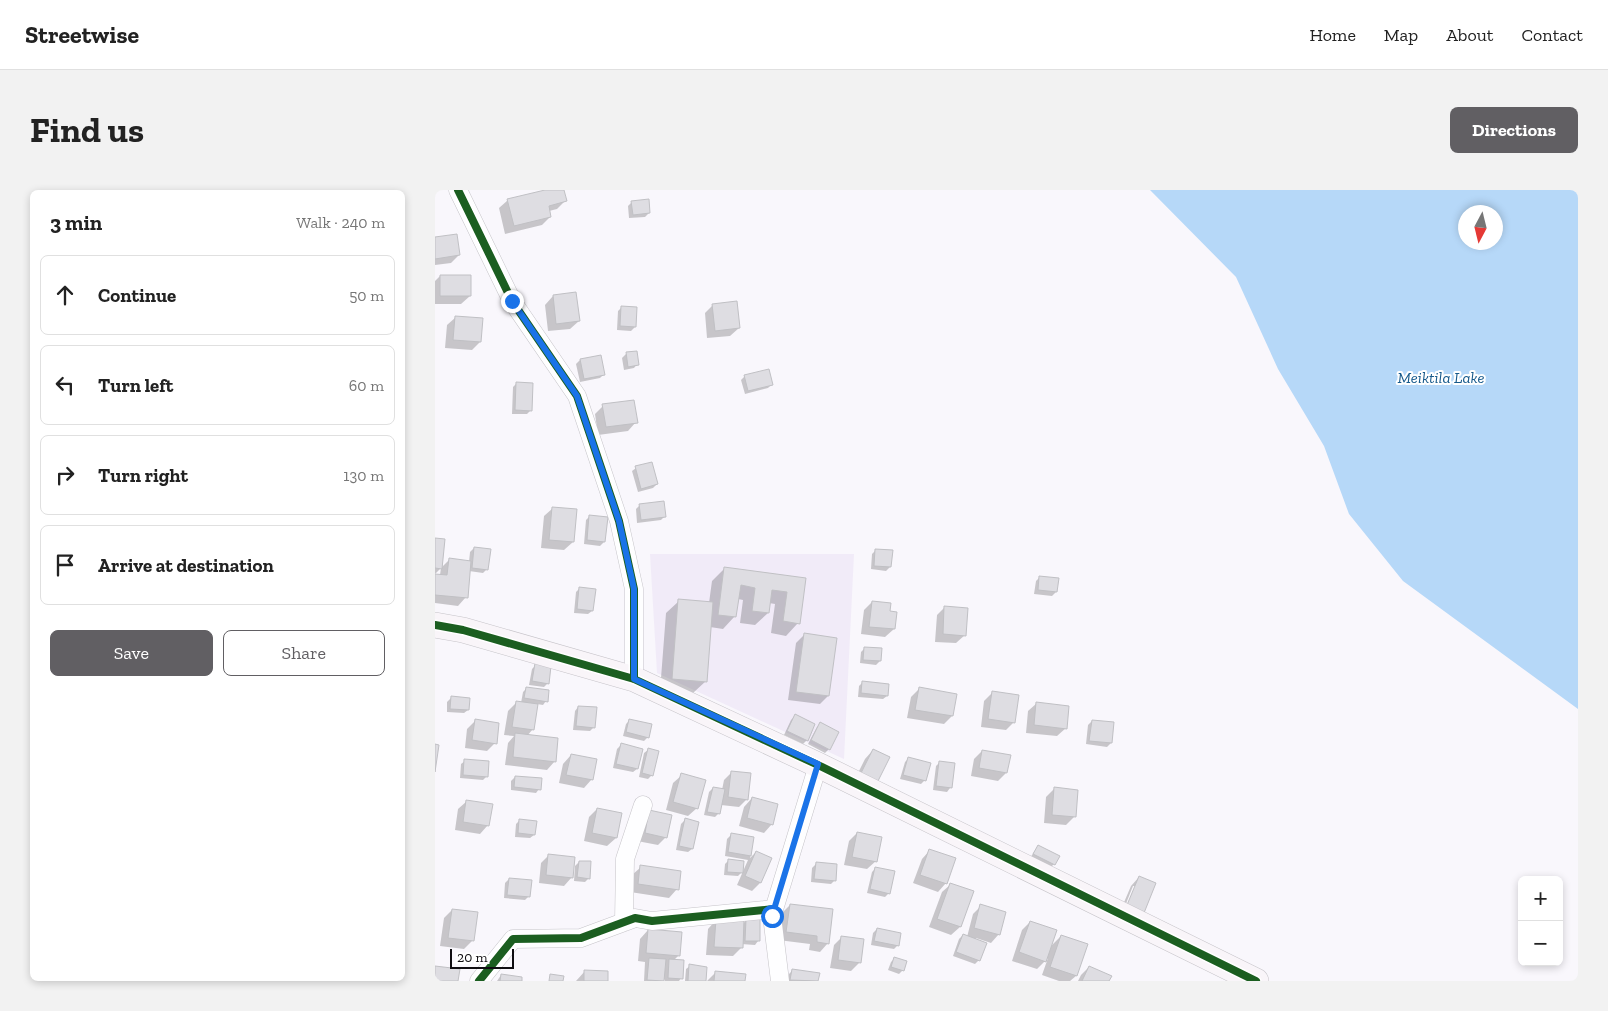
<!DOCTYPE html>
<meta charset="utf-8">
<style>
:root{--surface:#fff;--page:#f2f2f2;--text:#222;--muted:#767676;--line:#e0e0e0;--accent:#615f63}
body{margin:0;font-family:"Zilla Slab",serif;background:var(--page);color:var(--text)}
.controls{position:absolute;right:15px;bottom:15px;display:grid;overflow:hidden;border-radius:8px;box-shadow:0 2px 8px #0003}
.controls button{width:45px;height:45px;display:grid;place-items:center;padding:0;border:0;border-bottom:1px solid var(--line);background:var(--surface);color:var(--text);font:25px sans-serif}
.compass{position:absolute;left:1023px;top:15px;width:45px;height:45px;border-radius:50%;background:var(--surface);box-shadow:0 2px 8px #0003;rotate:187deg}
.scale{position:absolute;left:15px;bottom:12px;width:64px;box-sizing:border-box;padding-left:5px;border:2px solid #0f0d11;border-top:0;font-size:14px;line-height:18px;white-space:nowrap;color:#0f0d11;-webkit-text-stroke:4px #fff;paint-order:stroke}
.stop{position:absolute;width:15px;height:15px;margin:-11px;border:4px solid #1a73e8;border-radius:50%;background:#fff}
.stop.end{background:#1a73e8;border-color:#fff;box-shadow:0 1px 5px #0008}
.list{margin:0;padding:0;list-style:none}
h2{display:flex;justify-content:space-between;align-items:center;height:65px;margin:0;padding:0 20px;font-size:21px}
h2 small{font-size:16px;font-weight:400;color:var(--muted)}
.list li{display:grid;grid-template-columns:32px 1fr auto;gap:15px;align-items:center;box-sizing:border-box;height:80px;margin:0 10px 10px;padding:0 10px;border:1px solid var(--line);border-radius:8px}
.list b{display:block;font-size:19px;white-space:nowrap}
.list em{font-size:16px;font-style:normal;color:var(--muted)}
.actions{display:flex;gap:10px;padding:15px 20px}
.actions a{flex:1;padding:11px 0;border:1px solid var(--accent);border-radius:8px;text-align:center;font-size:18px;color:var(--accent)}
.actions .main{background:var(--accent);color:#fff}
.icon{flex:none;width:28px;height:28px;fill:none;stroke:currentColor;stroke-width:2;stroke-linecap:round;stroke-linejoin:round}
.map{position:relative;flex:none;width:1143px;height:791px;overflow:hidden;border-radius:8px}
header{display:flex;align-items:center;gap:30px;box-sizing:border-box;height:70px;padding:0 25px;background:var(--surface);border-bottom:1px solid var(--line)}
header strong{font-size:24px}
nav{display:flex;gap:28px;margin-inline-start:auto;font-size:18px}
.intro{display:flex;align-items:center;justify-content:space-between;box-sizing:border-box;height:120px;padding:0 30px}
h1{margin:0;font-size:35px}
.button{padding:12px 22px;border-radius:8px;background:var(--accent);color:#fff;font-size:18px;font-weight:700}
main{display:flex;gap:30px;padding:0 30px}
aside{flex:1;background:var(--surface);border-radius:8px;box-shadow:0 2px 8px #0003}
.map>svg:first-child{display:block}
.built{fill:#f1ebf8}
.water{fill:#b6d8f8;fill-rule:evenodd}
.shadow{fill:#0003;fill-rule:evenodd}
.building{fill:#dedde2;stroke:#c0c0c4}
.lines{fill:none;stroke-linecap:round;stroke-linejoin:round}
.street-casing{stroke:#c6c4c9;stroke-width:19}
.secondary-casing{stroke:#c6c4c9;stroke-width:26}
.street{stroke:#fefeff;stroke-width:18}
.secondary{stroke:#f9f5f9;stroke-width:25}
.cycleway-casing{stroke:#fff;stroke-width:11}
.cycleway{stroke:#1b5e20;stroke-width:8}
.route{stroke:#1a73e8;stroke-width:6}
.labels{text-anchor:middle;stroke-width:4;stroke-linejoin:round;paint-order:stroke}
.water-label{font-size:16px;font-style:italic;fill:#16598b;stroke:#fff}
</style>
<header>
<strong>Streetwise</strong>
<nav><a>Home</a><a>Map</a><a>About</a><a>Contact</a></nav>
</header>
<div class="intro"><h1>Find us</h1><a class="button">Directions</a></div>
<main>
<aside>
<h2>3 min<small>Walk · 240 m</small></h2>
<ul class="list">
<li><svg class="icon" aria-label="ahead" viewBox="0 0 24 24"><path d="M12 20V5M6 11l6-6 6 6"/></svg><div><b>Continue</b></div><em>50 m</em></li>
<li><svg class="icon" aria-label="left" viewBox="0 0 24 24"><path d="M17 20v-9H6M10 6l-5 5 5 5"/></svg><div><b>Turn left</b></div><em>60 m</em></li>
<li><svg class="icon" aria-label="right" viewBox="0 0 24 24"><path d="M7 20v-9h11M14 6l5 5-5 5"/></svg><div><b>Turn right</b></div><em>130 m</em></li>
<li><svg class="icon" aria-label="arrive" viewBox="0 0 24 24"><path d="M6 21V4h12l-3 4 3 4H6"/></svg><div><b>Arrive at destination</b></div></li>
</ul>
<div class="actions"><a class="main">Save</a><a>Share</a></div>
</aside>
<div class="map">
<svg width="1143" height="791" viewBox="0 0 1143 791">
<rect width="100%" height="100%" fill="#f9f7fc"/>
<path class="built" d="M215,364H419L409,569L222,483Z"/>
<path class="water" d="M715,0H1143V519L968,391L914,324L889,256L843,179L801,87ZM1030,22H1060V52H1030Z"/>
<path class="shadow" d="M116,0H128L130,11L122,19L114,21L115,27L107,35L70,44L64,18L73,10Z
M197,12L214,23L210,27L194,28L193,16Z
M0,48L24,65L16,73L0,75Z
M5,86L35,106L26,114H0V91Z
M118,106L144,131L135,139L113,141L110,115Z
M278,115L304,138L295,146L272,148L270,123Z
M186,118L200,137L196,141L182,140L183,121Z
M21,127L45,152L37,160L10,158L12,135Z
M201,162L202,174L199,178L189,180L187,168L191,164Z
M165,166L169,184L165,188L145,192L141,174L145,170Z
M310,186L337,194L333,198L310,204L306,190Z
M82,193L96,220L92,224H77L78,197Z
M168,216L201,232L193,241L163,245L160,224Z
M201,278L222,294L218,298L203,302L197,281Z
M205,315L230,326L226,330L202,333L201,319Z
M118,318L138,352L129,360L106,358L109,326Z
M155,326L169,352L165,356L149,354L151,330Z
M0,349L5,379L0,384Z
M39,358L52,379L48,383L34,381L31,407L23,416L0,413V385H5L6,378L14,370L34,372L35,362Z
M441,360L455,377L451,381L436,379L437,364Z
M290,378L370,389L363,433L351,446L336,443L340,414L334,413L333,423L320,435L305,433L308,410L303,409L300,426L288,439L275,437L271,491L258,503L225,501L231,423L244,411L274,413L277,391Z
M605,387L621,402L617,406L599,404L601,391Z
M145,398L157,421L153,424L139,423L141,402Z
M437,412L454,422L459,439L450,447L426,444L429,420Z
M510,417L530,445L521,453L500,452L502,425Z
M369,445L393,506L385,514L353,510L361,453Z
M430,458L445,471L441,475L425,473L426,462Z
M101,475L113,493L109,497L94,495L97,479Z
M428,492L452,506L448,509L423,507L424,496Z
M92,498L111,511L108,515L102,514L98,539L92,546L120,571L112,580L70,575L73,553L79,546L69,545L73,521L81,513H86L88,502Z
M484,499L517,526L509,534L472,528L476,507Z
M557,503L579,532L571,540L546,537L549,511Z
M16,508L33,520L29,523L12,522V512Z
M602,513L631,538L622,546L591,543L593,521Z
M143,517L159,537L155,541L138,540L140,521Z
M360,526L372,550L368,554L349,545L356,530Z
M41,530L60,553L52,561L30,558L32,539Z
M195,530L213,547L209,551L188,546L191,534Z
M657,531L676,553L672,557L651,554L653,535Z
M386,534L394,559L390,563L373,554L382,537Z
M186,555L202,579L198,582L178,578L182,559Z
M213,560L217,585L213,589L204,587L209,563Z
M438,560L453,568L418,593L430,569Z
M547,561L571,583L563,591L536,586L539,569Z
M136,565L157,589L149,598L124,593L128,574Z
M474,568L490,590L486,594L465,589L470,572Z
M30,571L52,586L48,590L25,588L26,574Z
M505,572L515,598L512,602L498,600L501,576Z
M297,582L312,609L304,617L286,615L284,623L280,627L269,625L274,602L278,598L287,600L289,590Z
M247,585L262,618L253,626L231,620L238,593Z
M80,587L104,599L101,603L76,600V591Z
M619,599L639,627L631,635L609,633L611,607Z
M317,608L337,634L329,643L304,636L309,617Z
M32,611L53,635L45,644L20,640L23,619Z
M162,619L185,624L181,648L172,656L149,651L154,627Z
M215,622L231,647L223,655L202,651Z
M85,630L99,645L95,648L80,647L81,634Z
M250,630L257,659L253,662L241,660L246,634Z
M422,643L441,671L432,679L409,675L414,651Z
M296,645L318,648L315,668L321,662L336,668L325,693L317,701L302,695L313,670L290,666L292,649Z
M603,656L619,674L615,678L595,668Z
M495,660L511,693L503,702L478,693L487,669Z
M114,665L137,687L129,696L104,693L106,673Z
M294,670L307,682L303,686L289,685L290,674Z
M144,672L154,688L150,692L139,691L140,676Z
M381,674L400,690L396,694L376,692L377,678Z
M206,677L242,699L234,708L195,702L197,685Z
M441,678L454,703L450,707L432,703L437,682Z
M704,687L700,730L684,724L696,696ZM698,696H701L690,722L688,721Z
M74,689L94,706L90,710L69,708L70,693Z
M516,694L538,702L525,737L516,745L494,737L507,702Z
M355,715L393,753L385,762L374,760L375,754L343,750L347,723Z
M546,716L564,744L556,753L541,748L544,770L540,774L518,766L524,749L528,745L532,747L538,724Z
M17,720L37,751L29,759L5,756L9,728Z
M281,730L308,734L311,730L323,751L320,755L306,754V758L298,766L271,765L273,739Z
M595,732L615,757L626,746L641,786L635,791H624L607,785L613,768L602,779L577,771L587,740Z
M442,739L463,755L459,759L436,755L438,743Z
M213,740L244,765L239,770L246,788L244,791H230V789L228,791H209L210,772L203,771L205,749Z
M407,747L428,750L424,773L416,781L395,778L399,755Z
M460,768L468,780L464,784L453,780L456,772Z
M255,776L270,791H250L251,779Z
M654,777L673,791H643L646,785Z
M358,780L383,784L382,791H353L354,784Z
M150,781L171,791H141Z
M281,782L309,791H272Z
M66,785L86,791H62Z"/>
<path class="building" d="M110,0H129L132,11L114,16L116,27L79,36L72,9Z
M214,9L215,23L198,25L196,11Z
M22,44L25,65L0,69V47Z
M5,85H36V106H5Z
M141,102L145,131L121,134L118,105Z
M302,111L305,138L280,141L277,114Z
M186,116L202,117L201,137L185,136Z
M20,126L48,128L46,152L18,150Z
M202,161L204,175L193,177L191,162Z
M166,165L170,185L149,189L145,169Z
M334,179L338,195L313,201L309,185Z
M81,192L98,193L97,221L80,220Z
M199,210L203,233L171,237L167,214Z
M217,272L223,294L206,299L200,276Z
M229,311L231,327L206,330L204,314Z
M117,317L142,319L139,352L114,350Z
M154,325L173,327L170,352L152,350Z
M0,348L10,349L7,379L0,378Z
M39,357L56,359L53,380L37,378Z
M440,359L458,360L456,377L439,376Z
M14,368L36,371L33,408L0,405V384L12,385Z
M289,377L371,388L365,434L348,431L352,402L337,400L334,423L317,421L320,398L306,395L301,427L283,425Z
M604,386L624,388L622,402L603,400Z
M144,397L161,399L158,421L142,419Z
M243,409L278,412L272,492L237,489Z
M437,411L456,413L455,421L462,422L460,439L434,437Z
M509,416L533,418L531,446L508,444Z
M369,443L402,448L394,506L361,502Z
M429,457L447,458L446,471L428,470Z
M100,473L116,476L114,494L97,491Z
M427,491L454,494L453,506L426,503Z
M91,497L114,500L113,512L89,508Z
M484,497L522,504L518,526L480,520Z
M557,501L584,505L580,533L553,529Z
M16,506L35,508L34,520L15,519Z
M81,511L103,514L99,540L77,537Z
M601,512L634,516L632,539L599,535Z
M143,516L162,517L160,538L141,536Z
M360,524L380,534L373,551L352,541Z
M40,529L64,533L62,554L37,550Z
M194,529L217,534L214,548L191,542Z
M657,530L679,532L677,553L654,551Z
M385,532L404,542L395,560L376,550Z
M80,543L123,548L121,572L78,567Z
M186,553L208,559L203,579L181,574Z
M0,554L4,555L0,582Z
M213,558L224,561L218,586L207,583Z
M438,559L455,567L442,593L425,585Z
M547,560L576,565L572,583L544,578Z
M136,564L162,569L158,590L131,585Z
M473,567L496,573L491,591L468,585Z
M29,569L54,571L53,587L28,585Z
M504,571L520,573L517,598L501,596Z
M296,581L316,583L313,610L293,607Z
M246,583L271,590L263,619L238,612Z
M80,586L107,588L106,600L79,597Z
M278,597L290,599L285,624L272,622Z
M619,597L643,600L641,627L617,625Z
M317,607L343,614L338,635L312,628Z
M31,610L58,614L54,636L28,632Z
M162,618L187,623L182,648L157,643Z
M214,620L237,625L232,648L210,643Z
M250,628L264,632L258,659L244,656Z
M84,629L102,631L100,645L83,643Z
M422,642L447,647L442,672L417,667Z
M296,643L319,647L316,666L293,662Z
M603,655L625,666L620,675L598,664Z
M494,659L521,668L512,694L485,685Z
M321,661L337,668L326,693L310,686Z
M113,664L140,667L138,688L111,685Z
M293,669L309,671L308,683L292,682Z
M144,671H156L155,689L142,687Z
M381,672L402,674L401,691L379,689Z
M205,675L246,681L244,700L203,694Z
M440,677L460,681L455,704L435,699Z
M704,686L721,693L709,723L692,715Z
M74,688L97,690L95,707L72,705Z
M515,693L539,701L526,737L502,729Z
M355,714L398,719L394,754L382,752V746L351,742Z
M545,714L571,722L565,745L539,738Z
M17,719L43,722L39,751L13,748Z
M281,729L309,730L308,758L279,757Z
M311,729H325V751H310Z
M595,731L622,740L611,772L584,762Z
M442,738L466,743L464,756L439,751Z
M213,739L247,742L245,766L211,763Z
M528,744L552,753L545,771L521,762Z
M626,745L653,754L642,786L615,777Z
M406,746L429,749L426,773L403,770Z
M459,767L472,771L469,781L456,777Z
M214,768L231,769L229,791L212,790Z
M234,769L249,770L248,789L233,788Z
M254,774L272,777L271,791H253Z
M0,776L25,779L23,791H0Z
M654,776L677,786L674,791H647Z
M357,779L385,783L383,791L355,790Z
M149,780L173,781V791H149Z
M280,781L311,784L310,791H279Z
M66,784L87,787V791H65Z
M115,784L129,786L128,791H114Z"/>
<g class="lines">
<g class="street-casing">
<path id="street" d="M23,0L77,111L142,206L184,331L199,399V489
M189,732L190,669L208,615
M44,791L78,749L146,748L200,728L217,731L339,719
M345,791L337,726L383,575"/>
</g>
<g class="secondary-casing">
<path id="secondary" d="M0,435L28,440L199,489L383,575L821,791"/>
</g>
<use href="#street" class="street"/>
<use href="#secondary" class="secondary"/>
<g class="cycleway-casing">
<path id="cycleway" d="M23,0L77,111L142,206L184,331L199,399V489
M0,435L28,440L199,489L383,575L821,791
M44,791L78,749L146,748L200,728L217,731L339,719"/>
</g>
<use href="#cycleway" class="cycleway"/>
</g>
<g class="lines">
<path class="route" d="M77,111L142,206L184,331L199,399V489L383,574L337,726"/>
</g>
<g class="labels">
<g class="water-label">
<text x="1006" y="193">Meiktila Lake</text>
</g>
</g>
</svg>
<div class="controls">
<button>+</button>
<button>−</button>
</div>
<svg class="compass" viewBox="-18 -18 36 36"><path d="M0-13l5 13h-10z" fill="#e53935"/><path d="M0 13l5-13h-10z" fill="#767676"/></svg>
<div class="scale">20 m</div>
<div class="stop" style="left:337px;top:726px"></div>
<div class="stop end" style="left:77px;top:111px"></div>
</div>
</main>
